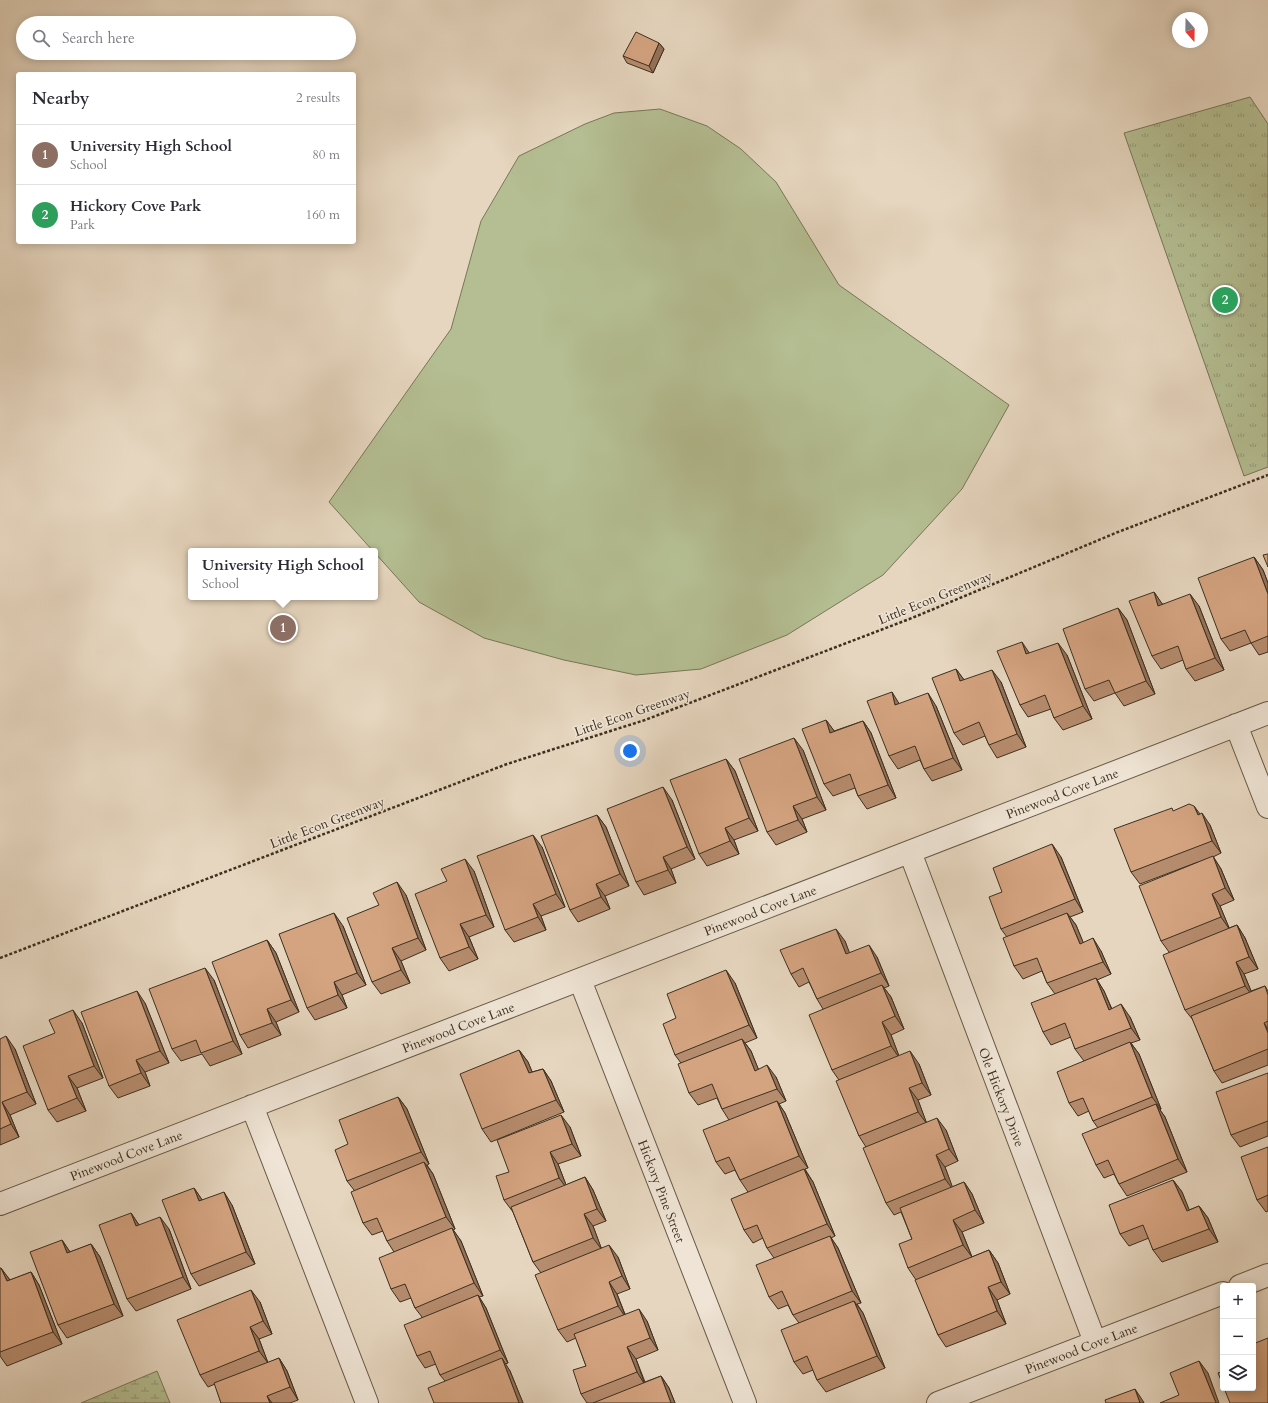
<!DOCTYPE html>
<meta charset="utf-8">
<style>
:root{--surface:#fff;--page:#f7f7f7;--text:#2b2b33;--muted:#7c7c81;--line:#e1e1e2;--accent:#db2777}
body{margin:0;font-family:Cardo,serif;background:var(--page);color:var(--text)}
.controls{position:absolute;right:12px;bottom:12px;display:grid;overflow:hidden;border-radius:4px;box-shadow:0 2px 10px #0003}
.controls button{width:36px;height:36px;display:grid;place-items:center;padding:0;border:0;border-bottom:1px solid var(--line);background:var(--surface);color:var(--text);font:20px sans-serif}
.compass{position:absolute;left:1172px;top:12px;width:36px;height:36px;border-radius:50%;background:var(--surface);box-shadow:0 2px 10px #0003;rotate:160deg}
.you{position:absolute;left:630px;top:751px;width:14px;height:14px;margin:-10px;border:3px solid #fff;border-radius:50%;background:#1a73e8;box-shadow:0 0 0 6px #1a73e833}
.badge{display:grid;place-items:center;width:26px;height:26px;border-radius:50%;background:var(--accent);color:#fff;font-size:13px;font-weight:700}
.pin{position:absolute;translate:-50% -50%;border:2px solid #fff;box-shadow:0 1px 4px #0006}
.popup{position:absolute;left:188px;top:548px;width:190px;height:52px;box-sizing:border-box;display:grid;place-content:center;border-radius:4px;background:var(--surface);filter:drop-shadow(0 1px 3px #0005);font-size:13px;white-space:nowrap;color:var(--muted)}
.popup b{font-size:15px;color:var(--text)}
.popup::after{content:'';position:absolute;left:50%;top:100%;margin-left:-8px;border:8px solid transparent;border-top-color:var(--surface)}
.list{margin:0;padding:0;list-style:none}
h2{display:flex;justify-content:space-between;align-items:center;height:52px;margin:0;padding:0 16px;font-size:17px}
h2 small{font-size:13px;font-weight:400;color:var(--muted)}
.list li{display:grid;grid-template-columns:26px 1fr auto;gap:12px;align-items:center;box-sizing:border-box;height:60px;padding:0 16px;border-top:1px solid var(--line)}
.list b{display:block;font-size:15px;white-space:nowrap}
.list p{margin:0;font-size:13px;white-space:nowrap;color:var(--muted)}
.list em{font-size:13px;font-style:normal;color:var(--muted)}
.icon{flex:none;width:22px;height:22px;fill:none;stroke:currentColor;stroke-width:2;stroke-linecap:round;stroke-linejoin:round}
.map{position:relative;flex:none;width:1268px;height:1403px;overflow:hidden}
.search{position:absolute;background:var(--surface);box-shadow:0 2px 10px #0003;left:16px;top:16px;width:340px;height:44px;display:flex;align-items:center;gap:10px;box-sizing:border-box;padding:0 14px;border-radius:22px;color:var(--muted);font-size:15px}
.panel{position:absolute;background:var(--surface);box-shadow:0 2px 10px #0003;left:16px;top:72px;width:340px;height:172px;border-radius:4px}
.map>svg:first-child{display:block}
.grass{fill:#b4be92;stroke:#787758}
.wetland{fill:url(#wetland-marsh);stroke:#787758}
.park{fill:url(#park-tufts);stroke:#787758}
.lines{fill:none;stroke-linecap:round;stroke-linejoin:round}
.street-casing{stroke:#665a47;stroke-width:24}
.path{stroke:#3c301f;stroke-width:2.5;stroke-dasharray:3 2;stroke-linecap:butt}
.street{stroke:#efe4d5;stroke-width:22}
.wall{fill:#b68c6e;stroke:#3c301f}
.shaded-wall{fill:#94725a;stroke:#3c301f}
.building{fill:#d4a380;stroke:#3c301f}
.labels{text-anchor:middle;stroke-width:3;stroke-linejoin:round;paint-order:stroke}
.street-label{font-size:13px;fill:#3c301f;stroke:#efe4d5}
</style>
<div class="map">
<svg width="1268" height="1403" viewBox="0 0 1268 1403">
<defs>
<pattern id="wetland-marsh" width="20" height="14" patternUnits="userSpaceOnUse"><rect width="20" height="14" fill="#b4be92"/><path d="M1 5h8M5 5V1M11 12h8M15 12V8" fill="none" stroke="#949b77"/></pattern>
<pattern id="park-tufts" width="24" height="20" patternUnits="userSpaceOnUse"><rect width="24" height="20" fill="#b4be92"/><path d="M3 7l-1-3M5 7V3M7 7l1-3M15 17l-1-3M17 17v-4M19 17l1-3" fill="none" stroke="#949b77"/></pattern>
</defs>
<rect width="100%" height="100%" fill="#e6d6bf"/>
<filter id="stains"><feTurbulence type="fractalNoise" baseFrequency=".005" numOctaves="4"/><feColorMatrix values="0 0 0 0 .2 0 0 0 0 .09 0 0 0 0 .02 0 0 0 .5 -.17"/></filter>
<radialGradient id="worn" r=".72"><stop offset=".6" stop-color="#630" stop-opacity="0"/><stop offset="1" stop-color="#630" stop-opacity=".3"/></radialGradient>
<path class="grass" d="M660,109L707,126L741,149L776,182L839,285L1009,405L962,489L883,575L787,635L701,669L636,675L564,660L484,638L419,602L375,553V551H373L329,502L451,329L481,221L519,156L585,124L614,113Z"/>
<path class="wetland" d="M157,1371L170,1403H81Z"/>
<path class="park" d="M1250,97L1268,124V467L1244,476L1124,133Z"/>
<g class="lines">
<g class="street-casing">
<path id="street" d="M1236,725L1268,807
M910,852L1095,1342
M580,980L745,1403
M252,1106L367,1403
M0,1204L1268,713
M1240,1286L1268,1275
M938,1403L1223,1293"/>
</g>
<path class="path" d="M0,958L507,764L645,720L912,618L1118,532L1268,475"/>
<use href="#street" class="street"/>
</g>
<path class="wall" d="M659,43L664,49L653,73L627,63L623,56Z
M1254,557L1263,570L1268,583V652L1259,655L1251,643L1230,651L1221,639Z
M1154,592L1162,604L1199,606L1224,670L1195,681L1186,669L1183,660L1161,669L1152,656Z
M1118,608L1127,620L1155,694L1124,706L1115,693L1094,701L1085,689Z
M1030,653L1067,655L1092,719L1063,730L1054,718L1051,709L1028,717L1020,705Z
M956,669L964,680L1001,682L1026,747L997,758L989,745L985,736L963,745L954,733Z
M900,704L936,706L962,770L932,781L924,769L920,760L898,769L889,756Z
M826,720L834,731L863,721L871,733L896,798L867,809L858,796L855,788L833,796L824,784Z
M803,750L826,810L802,819L807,832L776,845L767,832Z
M726,759L735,771L758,831L734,840L739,854L707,866L699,854Z
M672,800L695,859L671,869L676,883L644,895L636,882Z
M1174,811L1200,814L1210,825L1221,853L1213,857L1221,869L1234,900L1220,906L1229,928L1237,925L1245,938L1258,969L1244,974L1251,991L1265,986L1268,991V1065L1222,1083L1214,1071L1193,1020L1185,1010L1169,952L1161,941L1198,862L1140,884L1131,872Z
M597,815L606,827L629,886L605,896L610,909L578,922L570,910Z
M542,847L565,907L541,916L546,930L514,942L505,930Z
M1061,857L1083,912L1070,917L1076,925L1083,943L1101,951L1111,974L1097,980L1104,991L1112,1009L1130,1017L1140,1040L1131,1043L1139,1054L1161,1109L1160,1110L1165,1117L1187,1172L1127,1196L1119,1184L1114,1174L1104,1178L1096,1165L1098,1128L1093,1121L1089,1111L1078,1116L1069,1103L1084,1061L1075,1049L1071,1037L1051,1045L1043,1032L1055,994L1047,983L1042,971L1023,979L1014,966L1007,937L1001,929L1002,892Z
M474,871L494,927L469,937L478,959L449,971L440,958Z
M406,895L426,950L401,961L410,983L381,994L372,982Z
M343,926L366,985L342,995L347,1008L315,1020L307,1008Z
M267,940L276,953L299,1012L276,1022L281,1035L248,1048L240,1035Z
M845,941L849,953L877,957L889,986L884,988L891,997L904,1029L891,1035L899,1056L919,1064L931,1095L918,1100L926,1122L946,1130L958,1161L945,1167L952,1187L964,1182L972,1194L984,1223L962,1232L972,1257L989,1250L998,1263L1010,1294L997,1300L1006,1324L946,1347L938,1335L916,1280L908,1268L912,1239L901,1212L894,1215L886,1203L866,1147L859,1136L839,1080L832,1070L823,1009L817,999L809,982L799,987L791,974Z
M214,980L242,1054L210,1066L202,1054L181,1061L172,1049Z
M735,983L757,1038L745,1043L751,1051L758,1069L776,1077L786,1101L779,1104L785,1113L808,1168L805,1169L813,1182L835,1236L831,1238L838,1248L861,1303L857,1304L863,1313L885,1368L826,1392L817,1380L813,1370L803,1374L794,1362L799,1323L793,1315L788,1305L778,1309L769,1297L774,1258L767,1248L763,1238L753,1243L744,1230L748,1192L740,1180L735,1170L725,1174L716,1162L729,1120L722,1109L717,1098L698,1105L689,1093L681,1063L675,1055L676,1018Z
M145,1003L169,1063L145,1072L150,1086L118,1098L109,1086Z
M82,1023L103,1078L77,1088L86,1111L57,1122L48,1110Z
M0,1039L15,1049L36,1104L10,1115L19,1137L0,1145Z
M519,1050L528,1062L532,1072L543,1069L551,1081L564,1112L491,1142L482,1129Z
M1268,1073V1136L1240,1147L1231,1135Z
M398,1097L407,1109L429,1164L427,1165L433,1174L455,1229L453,1230L461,1241L483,1296L479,1297L486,1308L508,1363L505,1364L510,1371L523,1403H434L445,1381L440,1375L436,1364L425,1368L417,1356L422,1317L415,1308L411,1298L400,1302L391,1289L394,1252L387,1241L383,1231L372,1235L363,1223L354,1190L347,1181L348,1144Z
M570,1127L581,1156L558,1164L566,1185L585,1177L593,1190L606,1221L593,1226L601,1248L618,1257L630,1289L617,1294L625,1314L647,1321L658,1350L636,1359L645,1382L661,1376L669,1388L675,1403H587L581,1394L586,1366L576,1338L567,1342L558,1330L541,1273L533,1262L513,1212L504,1200L509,1172Z
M1268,1147V1211L1266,1212L1257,1200Z
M1173,1180L1182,1192L1189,1210L1199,1206L1208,1218L1218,1242L1162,1262L1153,1250L1149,1238L1129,1246L1120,1234Z
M194,1188L202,1200L232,1205L255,1264L199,1286L191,1274Z
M131,1213L139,1225L169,1229L191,1289L136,1311L127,1299Z
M62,1240L70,1252L91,1244L100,1257L123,1316L67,1338L58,1325Z
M0,1268L10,1280L31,1272L39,1285L62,1344L7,1366L0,1356Z
M260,1302L272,1334L259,1339L268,1363L279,1358L287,1371L298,1400L290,1403H221L215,1384L208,1387L200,1375Z"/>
<path class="shaded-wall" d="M659,43L664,49L653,73L649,66Z
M1254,557L1263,570L1268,583V594Z
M1154,592L1163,605L1158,606Z
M1190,594L1199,606L1224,670L1215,658Z
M1118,608L1127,620L1155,694L1146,681Z
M1022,642L1030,654H1026Z
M1058,643L1067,655L1092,719L1083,706Z
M956,669L965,681H960Z
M992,670L1001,682L1026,747L1017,734Z
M892,692L900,705H895Z
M928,693L936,706L962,770L953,758Z
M826,720L835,732L830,733Z
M863,721L871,733L896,798L888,785Z
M794,738L803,750L826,810L817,797Z
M726,759L735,771L758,831L749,818Z
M663,787L672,800L695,859L687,847Z
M793,806L802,819L807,832L798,820Z
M1194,806L1203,818L1198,815Z
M1202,813L1210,825L1221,853L1212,841Z
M597,815L606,827L629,886L620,874Z
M725,828L734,840L739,854L730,841Z
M533,835L542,847L565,907L556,894Z
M1052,844L1061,857L1083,912L1075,899Z
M1213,856L1221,869L1234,900L1225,888Z
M663,857L671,869L676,883L668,870Z
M465,859L474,871L494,927L486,915Z
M397,882L406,895L426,950L418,938Z
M596,884L605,896L610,909L601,897Z
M1212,894L1220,906L1230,930L1221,917Z
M533,904L541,916L546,930L538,917Z
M334,913L343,926L366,985L357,973Z
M1067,913L1076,925L1089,956L1080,944Z
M460,924L469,937L478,959L469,947Z
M1237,925L1245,938L1258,969L1249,957Z
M836,929L845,941L855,967L846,954Z
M1093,938L1101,951L1111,974L1103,962Z
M267,940L276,953L299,1012L291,1000Z
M869,945L877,957L889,986L881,973Z
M392,948L401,961L410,983L401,970Z
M1236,962L1244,974L1254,998L1245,986Z
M205,968L214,980L242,1054L233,1041Z
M726,970L735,983L757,1038L749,1025Z
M1096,978L1104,991L1117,1022L1109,1010Z
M334,982L342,995L347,1008L338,995Z
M882,985L891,997L904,1029L895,1016Z
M137,991L145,1003L169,1063L160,1051Z
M1121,1004L1130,1017L1140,1040L1131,1028Z
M267,1009L276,1022L281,1035L272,1023Z
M73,1010L82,1023L103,1078L94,1066Z
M882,1022L891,1035L900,1059L891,1046Z
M1264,1023L1268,1029V1033Z
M6,1036L15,1049L36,1104L27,1092Z
M742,1039L751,1051L764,1083L755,1071Z
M1130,1042L1139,1054L1161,1109L1152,1097Z
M519,1050L528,1062L538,1086L529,1073Z
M910,1051L919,1064L931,1095L922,1083Z
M136,1060L145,1072L150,1086L141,1073Z
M767,1065L776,1077L786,1101L777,1089Z
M543,1069L551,1081L564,1112L556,1100Z
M68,1076L77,1088L86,1111L77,1098Z
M909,1088L918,1100L927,1124L918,1112Z
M398,1097L407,1109L429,1164L421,1152Z
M777,1101L785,1113L808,1168L799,1156Z
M2,1102L10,1115L19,1137L11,1124Z
M1156,1104L1165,1117L1187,1172L1178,1159Z
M561,1115L570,1127L581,1156L572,1144Z
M937,1118L946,1130L958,1161L949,1149Z
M550,1152L558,1164L568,1190L559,1178Z
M936,1155L945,1167L954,1191L945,1179Z
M424,1162L433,1174L455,1229L446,1217Z
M804,1169L813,1182L835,1236L827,1224Z
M585,1177L593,1190L606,1221L597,1209Z
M1173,1180L1182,1192L1195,1224L1187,1211Z
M964,1182L972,1194L984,1223L975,1210Z
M194,1188L203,1201H199Z
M224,1192L232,1205L255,1264L246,1252Z
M1199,1206L1208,1218L1218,1242L1209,1229Z
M131,1213L139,1225L136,1226Z
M584,1214L593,1226L602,1250L593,1238Z
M160,1217L169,1229L191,1289L183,1277Z
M953,1220L962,1232L972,1257L963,1245Z
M452,1228L461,1241L483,1296L474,1283Z
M830,1236L838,1248L861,1303L852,1291Z
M62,1240L70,1252L67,1253Z
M91,1244L100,1257L123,1316L114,1304Z
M609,1245L618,1257L630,1289L622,1276Z
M989,1250L998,1263L1010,1294L1001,1282Z
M1,1268L10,1280L7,1281Z
M31,1272L39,1285L62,1344L53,1332Z
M609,1282L617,1294L626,1318L618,1306Z
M988,1287L997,1300L1006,1324L997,1311Z
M251,1290L260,1302L272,1334L263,1321Z
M478,1295L486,1308L508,1363L500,1350Z
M854,1301L863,1313L885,1368L877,1356Z
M639,1309L647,1321L658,1350L650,1338Z
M250,1327L259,1339L268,1363L259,1351Z
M627,1347L636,1359L645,1385L637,1372Z
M279,1358L287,1371L298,1400L290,1387Z
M502,1358L510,1371L523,1403H519Z
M1199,1361L1208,1373L1219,1403H1216Z
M661,1376L669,1388L675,1403H671Z
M1135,1389L1143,1401L1144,1403H1140Z
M267,1396L272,1403H270Z"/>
<path class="building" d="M636,32L659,43L649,66L623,56Z
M1268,554V567L1263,555Z
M1254,557L1268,594V636L1251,643L1245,630L1221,639L1198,578Z
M1154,592L1158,606L1190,594L1215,658L1186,669L1178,646L1152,656L1129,601Z
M1118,608L1146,681L1115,693L1109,680L1085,689L1063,629Z
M1022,642L1026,654L1058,643L1083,706L1054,718L1045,695L1020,705L997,651Z
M956,669L960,681L992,670L1017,734L989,745L979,722L954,733L932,678Z
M892,692L895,705L928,693L953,758L924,769L915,746L889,756L867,701Z
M826,720L830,733L863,721L888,785L858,796L850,774L824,784L802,729Z
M794,738L817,797L793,806L798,820L767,832L739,759Z
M726,759L749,818L725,828L730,841L699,854L670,780Z
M663,787L687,847L663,857L668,870L636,882L607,809Z
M1189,804L1194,806L1198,815L1202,813L1212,841L1131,872L1114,829L1172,808L1173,811Z
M597,815L620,874L596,884L601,897L570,910L541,836Z
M533,835L556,894L533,904L538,917L505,930L477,856Z
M1052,844L1075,899L1001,929L989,897L1002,892L993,868Z
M1213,856L1225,888L1212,894L1221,917L1161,941L1139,886Z
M465,859L486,915L460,924L469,947L440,958L415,894L447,881L441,869Z
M397,882L418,938L392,948L401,970L372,982L347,918L379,905L373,893Z
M334,913L357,973L334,982L338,995L307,1008L279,934Z
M1067,913L1080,944L1093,938L1103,962L1047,983L1037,958L1014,966L1003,938Z
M1237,925L1249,957L1236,962L1245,986L1185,1010L1163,955Z
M836,929L846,954L869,945L881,973L817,999L803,968L791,974L780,950Z
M267,940L291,1000L267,1009L272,1023L240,1035L212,962Z
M205,968L233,1041L201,1053L196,1040L172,1049L149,989Z
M726,970L749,1025L675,1055L663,1024L676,1018L667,994Z
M1096,978L1109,1010L1121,1004L1131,1028L1075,1049L1065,1023L1043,1032L1031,1003Z
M882,985L895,1016L882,1022L891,1046L832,1070L809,1015Z
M1265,986L1268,995V1021L1264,1023L1268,1033V1049L1214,1071L1191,1016Z
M137,991L160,1051L136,1060L141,1073L109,1086L81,1012Z
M73,1010L94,1066L68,1076L77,1098L48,1110L23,1046L55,1033L49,1020Z
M6,1036L27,1092L2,1102L11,1124L0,1129V1039Z
M742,1039L755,1071L767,1065L777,1089L722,1109L712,1084L689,1093L678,1064Z
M1130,1042L1152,1097L1093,1121L1083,1098L1069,1103L1057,1072Z
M519,1050L529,1073L543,1069L556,1100L482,1129L460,1074Z
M910,1051L922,1083L909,1088L918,1112L859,1136L836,1081Z
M1268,1073V1121L1231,1135L1216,1092Z
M398,1097L421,1152L347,1181L335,1150L348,1144L339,1120Z
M777,1101L799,1156L740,1180L729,1157L716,1162L703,1130Z
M1156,1104L1178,1159L1119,1184L1108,1160L1096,1165L1082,1134Z
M561,1115L572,1144L550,1152L559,1178L504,1200L496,1176L509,1172L497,1140Z
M937,1118L949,1149L936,1155L945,1179L886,1203L863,1148Z
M1268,1147V1195L1257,1200L1241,1157Z
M424,1162L446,1217L387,1241L377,1218L363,1223L351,1192Z
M804,1169L827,1224L767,1248L757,1225L744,1230L731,1199Z
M585,1177L597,1209L584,1214L593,1238L533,1262L511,1207Z
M1173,1180L1187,1211L1199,1206L1209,1229L1153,1250L1143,1225L1120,1234L1109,1205Z
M964,1182L975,1210L953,1220L963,1245L908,1268L899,1244L912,1239L900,1208Z
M194,1188L199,1201L224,1192L246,1252L191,1274L162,1200Z
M131,1213L136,1226L160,1217L183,1277L127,1299L99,1225Z
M452,1228L474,1283L415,1308L405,1284L391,1289L379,1258Z
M830,1236L852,1291L793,1315L782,1291L769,1297L756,1265Z
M62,1240L67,1253L91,1244L114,1304L58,1325L30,1252Z
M609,1245L622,1276L609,1282L618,1306L558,1330L535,1275Z
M989,1250L1001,1282L988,1287L997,1311L938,1335L915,1280Z
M0,1268H1L7,1281L31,1272L53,1332L0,1352Z
M251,1290L263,1321L250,1327L259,1351L200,1375L177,1320Z
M478,1295L500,1350L440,1375L430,1351L417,1356L404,1325Z
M854,1301L877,1356L817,1380L807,1356L794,1362L781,1330Z
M639,1309L650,1338L627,1347L637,1372L581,1394L573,1370L586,1366L574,1334Z
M1268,1338V1403H1230L1224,1388H1253V1344Z
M279,1358L290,1387L267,1396L270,1403H221L214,1383Z
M502,1358L519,1403H434L428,1388Z
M1199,1361L1216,1403H1160L1179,1395L1170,1373Z
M1223,1371V1385L1218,1373Z
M661,1376L671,1403H593Z
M1135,1389L1140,1403H1106L1105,1400Z"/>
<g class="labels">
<g class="street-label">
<text transform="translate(935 597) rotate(-22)" y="5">Little Econ Greenway</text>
<text transform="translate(632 712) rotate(-19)" y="5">Little Econ Greenway</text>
<text transform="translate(1062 793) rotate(-21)" y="5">Pinewood Cove Lane</text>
<text transform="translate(327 822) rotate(-21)" y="5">Little Econ Greenway</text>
<text transform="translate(760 910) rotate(-21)" y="5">Pinewood Cove Lane</text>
<text transform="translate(458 1027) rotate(-21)" y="5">Pinewood Cove Lane</text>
<text transform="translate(1002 1097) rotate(69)" y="5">Ole Hickory Drive</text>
<text transform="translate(126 1155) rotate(-21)" y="5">Pinewood Cove Lane</text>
<text transform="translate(662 1191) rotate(69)" y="5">Hickory Pine Street</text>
<text transform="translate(1081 1348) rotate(-21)" y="5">Pinewood Cove Lane</text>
</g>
</g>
<rect width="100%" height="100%" filter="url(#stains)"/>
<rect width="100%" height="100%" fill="url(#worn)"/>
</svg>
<div class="controls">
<button>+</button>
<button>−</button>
<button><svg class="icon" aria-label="layers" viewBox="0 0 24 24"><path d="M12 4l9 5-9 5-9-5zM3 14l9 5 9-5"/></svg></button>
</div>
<svg class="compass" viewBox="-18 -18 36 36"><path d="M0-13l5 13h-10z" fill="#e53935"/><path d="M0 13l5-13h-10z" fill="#7c7c81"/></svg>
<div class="you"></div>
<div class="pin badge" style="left:283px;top:628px;background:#8d6e63">1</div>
<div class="popup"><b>University High School</b>School</div>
<div class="pin badge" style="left:1225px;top:300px;background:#2e9e5b">2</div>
<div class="search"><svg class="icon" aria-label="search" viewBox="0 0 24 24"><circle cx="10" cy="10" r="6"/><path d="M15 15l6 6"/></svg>Search here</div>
<section class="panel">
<h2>Nearby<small>2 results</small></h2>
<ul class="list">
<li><span class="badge" style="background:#8d6e63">1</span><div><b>University High School</b><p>School</p></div><em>80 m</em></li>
<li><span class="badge" style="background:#2e9e5b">2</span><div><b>Hickory Cove Park</b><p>Park</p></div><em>160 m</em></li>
</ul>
</section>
</div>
